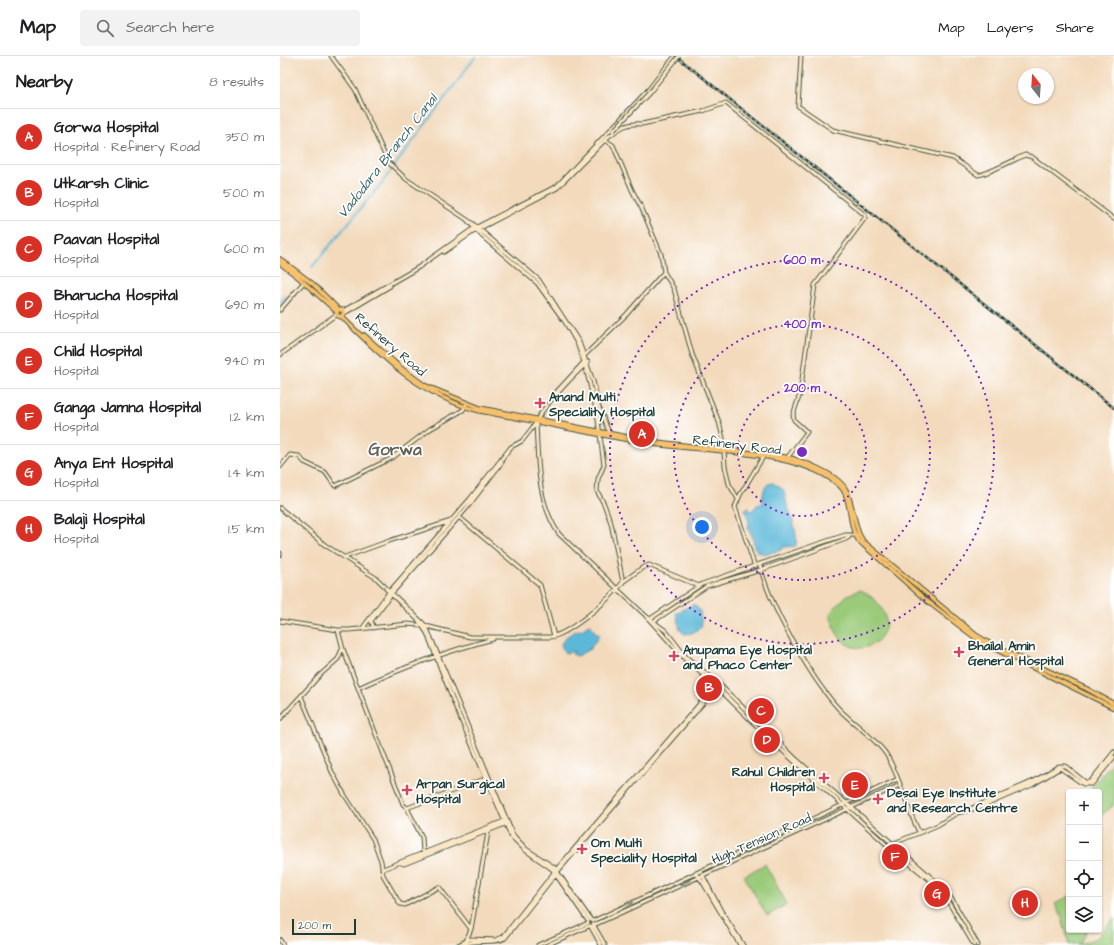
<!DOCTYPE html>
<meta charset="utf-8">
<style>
:root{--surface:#fff;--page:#f2f2f2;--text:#202124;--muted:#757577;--line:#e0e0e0;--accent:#d93025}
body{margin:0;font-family:"Architects Daughter",sans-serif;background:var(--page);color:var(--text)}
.controls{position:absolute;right:12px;bottom:12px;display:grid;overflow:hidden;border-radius:4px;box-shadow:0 1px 3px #0004}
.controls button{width:36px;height:36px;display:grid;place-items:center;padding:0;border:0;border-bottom:1px solid var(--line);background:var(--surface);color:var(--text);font:20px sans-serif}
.compass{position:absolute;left:738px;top:12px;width:36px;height:36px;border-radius:50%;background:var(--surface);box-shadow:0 1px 3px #0004;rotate:343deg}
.scale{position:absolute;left:12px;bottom:10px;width:64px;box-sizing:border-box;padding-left:4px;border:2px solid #1f3d34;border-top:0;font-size:11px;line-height:14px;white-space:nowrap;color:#1f3d34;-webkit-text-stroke:3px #fff;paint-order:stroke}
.you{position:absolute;left:422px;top:471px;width:14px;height:14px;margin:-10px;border:3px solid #fff;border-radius:50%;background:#1a73e8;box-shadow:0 0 0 6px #1a73e833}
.badge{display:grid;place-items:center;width:26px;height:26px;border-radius:50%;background:var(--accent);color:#fff;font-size:13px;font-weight:700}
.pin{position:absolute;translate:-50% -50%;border:2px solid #fff;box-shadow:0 1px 4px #0006}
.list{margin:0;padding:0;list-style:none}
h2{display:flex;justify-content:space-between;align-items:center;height:52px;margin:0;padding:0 16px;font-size:17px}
h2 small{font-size:13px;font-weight:400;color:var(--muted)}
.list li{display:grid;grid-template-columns:26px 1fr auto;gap:12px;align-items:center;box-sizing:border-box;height:56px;padding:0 16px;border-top:1px solid var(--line)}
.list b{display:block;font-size:15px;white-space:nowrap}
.list p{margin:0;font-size:13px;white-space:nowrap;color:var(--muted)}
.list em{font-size:13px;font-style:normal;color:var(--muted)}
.icon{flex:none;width:22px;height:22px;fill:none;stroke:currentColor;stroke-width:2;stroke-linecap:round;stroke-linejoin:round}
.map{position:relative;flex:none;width:834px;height:889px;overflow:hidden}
header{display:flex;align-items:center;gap:24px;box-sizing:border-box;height:56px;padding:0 20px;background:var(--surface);border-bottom:1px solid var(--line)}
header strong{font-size:19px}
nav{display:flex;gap:22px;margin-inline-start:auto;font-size:14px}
.search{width:280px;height:36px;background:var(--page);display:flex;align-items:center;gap:10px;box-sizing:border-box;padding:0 14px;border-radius:4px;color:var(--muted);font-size:15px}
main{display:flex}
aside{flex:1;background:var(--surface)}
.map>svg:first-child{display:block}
.green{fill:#9bcb7a;stroke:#5d8457}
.water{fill:#5bb8d9;stroke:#3d7a86}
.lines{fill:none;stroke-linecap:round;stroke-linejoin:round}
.canal{stroke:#5bb8d9;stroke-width:2}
.secondary-casing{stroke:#3f5548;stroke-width:5}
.primary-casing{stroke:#3f5548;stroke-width:5.5}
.secondary{stroke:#fce6c4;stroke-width:3}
.primary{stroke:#f7c06c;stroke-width:3.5}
.rail-casing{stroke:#1f3d34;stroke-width:2.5}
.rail{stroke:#fff;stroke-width:1;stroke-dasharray:3;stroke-linecap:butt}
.secondary-bridge-casing{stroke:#3f5548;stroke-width:5;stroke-linecap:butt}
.secondary-bridge{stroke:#fce6c4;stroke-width:3}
.oneway{fill:#8e927c}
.ring{fill:none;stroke:#7b2cbf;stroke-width:2;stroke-dasharray:2 4}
.poi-dot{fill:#d1495b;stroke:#fff;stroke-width:1.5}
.labels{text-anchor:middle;stroke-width:3.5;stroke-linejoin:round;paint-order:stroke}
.street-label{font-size:13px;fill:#1f3d34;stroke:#fff}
.poi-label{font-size:13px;font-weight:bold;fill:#1f3d34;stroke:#fff;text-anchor:start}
.water-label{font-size:14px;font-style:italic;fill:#316266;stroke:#fff}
.district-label{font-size:17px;font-weight:bold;fill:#656257;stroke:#fff}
.centre{fill:#7b2cbf;stroke:#fff;stroke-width:2}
.ring-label{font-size:12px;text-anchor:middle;font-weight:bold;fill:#7b2cbf;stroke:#fff;stroke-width:3.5;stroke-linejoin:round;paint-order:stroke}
</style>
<header>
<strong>Map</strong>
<div class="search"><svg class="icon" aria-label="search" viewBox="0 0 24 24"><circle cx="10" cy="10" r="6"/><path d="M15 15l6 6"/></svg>Search here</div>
<nav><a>Map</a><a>Layers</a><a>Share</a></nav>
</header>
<main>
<aside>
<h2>Nearby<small>8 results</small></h2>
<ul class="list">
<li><span class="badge">A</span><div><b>Gorwa Hospital</b><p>Hospital · Refinery Road</p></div><em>350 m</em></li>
<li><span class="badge">B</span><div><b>Utkarsh Clinic</b><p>Hospital</p></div><em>500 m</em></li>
<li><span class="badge">C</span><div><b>Paavan Hospital</b><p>Hospital</p></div><em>600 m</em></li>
<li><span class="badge">D</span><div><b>Bharucha Hospital</b><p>Hospital</p></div><em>690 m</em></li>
<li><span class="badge">E</span><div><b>Child Hospital</b><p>Hospital</p></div><em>940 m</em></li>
<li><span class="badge">F</span><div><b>Ganga Jamna Hospital</b><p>Hospital</p></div><em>1.2 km</em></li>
<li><span class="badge">G</span><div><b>Anya Ent Hospital</b><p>Hospital</p></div><em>1.4 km</em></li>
<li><span class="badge">H</span><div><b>Balaji Hospital</b><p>Hospital</p></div><em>1.5 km</em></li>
</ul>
</aside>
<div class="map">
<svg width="834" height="889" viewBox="0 0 834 889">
<rect width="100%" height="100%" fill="#fff"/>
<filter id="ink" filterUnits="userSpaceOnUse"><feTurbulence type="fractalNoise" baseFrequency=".025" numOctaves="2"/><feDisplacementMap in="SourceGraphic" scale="8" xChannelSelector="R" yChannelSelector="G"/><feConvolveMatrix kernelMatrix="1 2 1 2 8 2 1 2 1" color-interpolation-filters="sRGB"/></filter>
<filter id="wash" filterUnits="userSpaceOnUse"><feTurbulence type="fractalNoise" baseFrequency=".012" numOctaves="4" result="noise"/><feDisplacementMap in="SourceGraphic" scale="16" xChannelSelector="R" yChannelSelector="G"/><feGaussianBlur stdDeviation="0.9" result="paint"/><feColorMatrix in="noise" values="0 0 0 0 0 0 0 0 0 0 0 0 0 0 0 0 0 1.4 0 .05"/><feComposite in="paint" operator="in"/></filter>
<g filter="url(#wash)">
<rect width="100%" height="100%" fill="#f3dabc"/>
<path class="green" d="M580,534C647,568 564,632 550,557L567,539Z
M834,704V749L819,761V736H813L811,732Z
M485,808L507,848L487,860L464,820Z
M789,840V874H807L800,887L789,889L782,862L775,848Z
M834,862V889H797L817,882Z"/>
<path class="water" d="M493,427L504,434C505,451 519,470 516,490L504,491L499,495L484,498L478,496L474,491L473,482L468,472L469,467L465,453L469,451L468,454L472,455L477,449L484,447L482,444L484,433L488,428Z
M414,548L420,555L422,571L412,577L404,578L400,574L396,557Z
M310,568L315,576L320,579L310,593L297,600L292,598L294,595L286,597L284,596L281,588L286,581L293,576L303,573Z"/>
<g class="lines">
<path class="canal" d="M32,211L101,128L196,0
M0,247L6,240"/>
</g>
</g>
<g filter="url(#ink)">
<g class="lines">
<g class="secondary-casing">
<path id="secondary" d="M51,0L75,33L108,106L126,123L192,167L259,224L299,286L313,325L318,349L330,379
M521,0L518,50L553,74L673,102L698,119C703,120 738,102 745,99L752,101L834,163
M328,81C340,72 347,66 362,68L423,55L446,47L585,159V162L535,229L520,338L513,359L514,364L527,376L507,402
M164,196L193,176L277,132L329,80
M384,216L394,233L412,298L439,366L443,382L445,410L449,428L458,443
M0,254L24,226
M63,255L139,211L191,174L277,130L368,34L395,0
M63,258L110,230
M0,299L57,258
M305,299L346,259L384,216L381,198L362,153L352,134L333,89L325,84
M308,306C296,317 259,354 256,367C258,405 257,446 279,478L366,560L405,603L437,631L493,686L608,790L660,832L694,889
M269,347L271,342L304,306
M0,411L10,399L19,400L24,406L45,416L55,430L112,402L150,373L183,354L186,349
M0,452L45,489L96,522L146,570L233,779L246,793L274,811L311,864
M179,461L260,529L274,580
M0,497V499
M65,501L109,485L171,465
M480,509C489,549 530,621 558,652C572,667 594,681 606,698C621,722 626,751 639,776
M475,511L455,451L460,439L483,401
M344,525L362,512L369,509L419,530
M106,533L138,564L147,577L176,652L231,780L245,794L272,813L308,865
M366,560L386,575L406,601L439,628L517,704L662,831L673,845L698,889
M370,563L422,528L538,488L565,479H577
M0,565L58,574H69L128,568L146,570L190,581H270C289,579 331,542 343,526L331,467L324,448L317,435L318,423L324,409L317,357L305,309L297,287L285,266L257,227L203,181L187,164
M374,565L427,530L481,514L566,483L569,481
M94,572L91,565L112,537L186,453L222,406
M82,573L110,535L190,443L231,391L242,385L256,367
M58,574L63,593L123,748L127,752L142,781L143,797
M78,632C122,612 167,595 213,583
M21,640L52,716L64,738L93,783L101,805L103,819L120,848L125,849L159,831L191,873
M0,663L40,619L58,603L62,593
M127,752L207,722
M690,753L756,724L779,710H785L805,726H810L834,696
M612,788L658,769L677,757L701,751L752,729L780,712L803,728H812L834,701
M121,807L124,808L225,768
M103,813L224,765
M415,817L422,825L460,889
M422,818L440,853L463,889
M313,865L618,723
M314,869L620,729
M314,870L325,889
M311,871L321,889
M0,884L3,889
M186,885L191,873L209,771
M178,889L190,883L216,884L223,881L276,814L435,630
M183,889C196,882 213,889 225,882L278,815L437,631
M258,889L308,867
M267,889L309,870H313L314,868"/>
</g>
<g class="primary-casing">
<path id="primary" d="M0,203L33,228L59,254
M0,207L18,221L57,256
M56.5 257a3.5 3.5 0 1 1 7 0a3.5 3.5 0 1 1-7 0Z
M61,260C103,302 141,340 200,355C256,365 311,378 367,387C420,396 521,393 560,430C573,442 567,472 580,486L647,545L701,586L834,652
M84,279L122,313L144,329L200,352L368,385L505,401C521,404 558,418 566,434C572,447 574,464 579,478L583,485L696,579L711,588L807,633L834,648"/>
</g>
<use href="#secondary" class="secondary"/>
<use href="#primary" class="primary"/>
<g class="rail-casing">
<path id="rail" d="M396,0L834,352"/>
</g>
<use href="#rail" class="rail"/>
<g class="secondary-bridge-casing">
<path id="secondary-bridge" d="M333,75L369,37L399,0"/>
</g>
<use href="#secondary-bridge" class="secondary-bridge"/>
</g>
<defs><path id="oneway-solid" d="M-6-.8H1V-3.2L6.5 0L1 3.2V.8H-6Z"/></defs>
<g class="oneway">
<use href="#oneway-solid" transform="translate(405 827) rotate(156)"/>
<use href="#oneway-solid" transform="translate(348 848) rotate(-25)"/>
</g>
</g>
<g class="ring">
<circle cx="522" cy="396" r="64"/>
<circle cx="522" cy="396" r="128"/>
<circle cx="522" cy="396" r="192"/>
</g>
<g class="poi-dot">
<path d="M258 341h4v4h4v4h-4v4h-4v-4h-4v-4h4z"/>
<path d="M677 590h4v4h4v4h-4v4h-4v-4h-4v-4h4z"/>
<path d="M392 594h4v4h4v4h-4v4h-4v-4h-4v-4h4z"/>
<path d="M542 716h4v4h4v4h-4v4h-4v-4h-4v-4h4z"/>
<path d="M125 728h4v4h4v4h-4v4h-4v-4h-4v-4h4z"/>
<path d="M596 737h4v4h4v4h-4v4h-4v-4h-4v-4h4z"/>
<path d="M300 787h4v4h4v4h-4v4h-4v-4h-4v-4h4z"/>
</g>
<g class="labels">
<g class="street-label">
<text transform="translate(111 288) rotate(41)" y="5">Refinery Road</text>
<text transform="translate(457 388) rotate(7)" y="5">Refinery Road</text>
<text transform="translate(481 782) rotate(-24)" y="5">High Tension Road</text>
</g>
<g class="poi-label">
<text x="269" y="345">Anand Multi<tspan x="269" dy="15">Speciality Hospital</tspan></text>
<text x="688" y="594">Bhailal Amin<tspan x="688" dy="15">General Hospital</tspan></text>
<text x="403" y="598">Anupama Eye Hospital<tspan x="403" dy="15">and Phaco Center</tspan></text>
<text x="535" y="720" text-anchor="end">Rahul Children<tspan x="535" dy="15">Hospital</tspan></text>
<text x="136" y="732">Arpan Surgical<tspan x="136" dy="15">Hospital</tspan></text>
<text x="607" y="741">Desai Eye Institute<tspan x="607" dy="15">and Research Centre</tspan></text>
<text x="311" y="791">Om Multi<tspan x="311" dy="15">Speciality Hospital</tspan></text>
</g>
<g class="water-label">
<text transform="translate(107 100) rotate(-52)" y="5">Vadodara Branch Canal</text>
</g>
<g class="district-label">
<text x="115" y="399">Gorwa</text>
</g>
</g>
<circle cx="522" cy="396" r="6" class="centre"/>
<g class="ring-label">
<text x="522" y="208">600 m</text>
<text x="522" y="272">400 m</text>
<text x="522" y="336">200 m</text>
</g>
</svg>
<div class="controls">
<button>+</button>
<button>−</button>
<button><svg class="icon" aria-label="locate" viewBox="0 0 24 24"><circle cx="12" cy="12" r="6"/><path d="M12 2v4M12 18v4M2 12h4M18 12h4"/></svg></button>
<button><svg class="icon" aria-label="layers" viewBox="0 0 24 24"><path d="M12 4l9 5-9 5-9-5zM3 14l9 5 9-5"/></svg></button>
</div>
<svg class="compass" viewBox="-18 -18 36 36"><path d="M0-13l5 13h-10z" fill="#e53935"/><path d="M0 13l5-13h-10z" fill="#757577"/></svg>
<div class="scale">200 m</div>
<div class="you"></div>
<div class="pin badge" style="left:362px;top:378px">A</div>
<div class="pin badge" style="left:429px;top:632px">B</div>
<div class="pin badge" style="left:481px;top:655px">C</div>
<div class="pin badge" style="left:487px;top:684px">D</div>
<div class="pin badge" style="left:575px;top:729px">E</div>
<div class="pin badge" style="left:615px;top:801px">F</div>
<div class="pin badge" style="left:657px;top:838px">G</div>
<div class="pin badge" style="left:745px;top:847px">H</div>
</div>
</main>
